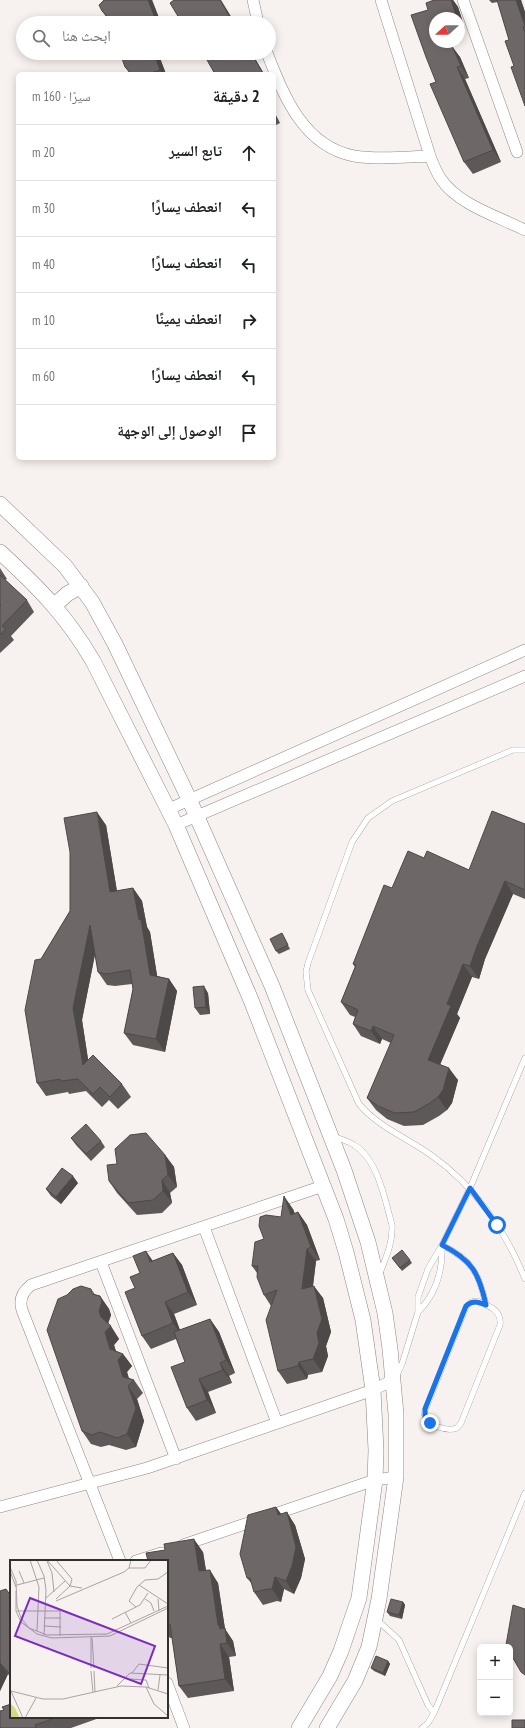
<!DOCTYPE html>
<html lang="ar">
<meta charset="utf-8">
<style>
:root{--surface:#fff;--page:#f2f2f2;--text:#202124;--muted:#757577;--line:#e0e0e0}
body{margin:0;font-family:"PT Sans Narrow","Noto Naskh Arabic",sans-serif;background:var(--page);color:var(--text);direction:rtl}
.controls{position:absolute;right:12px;bottom:12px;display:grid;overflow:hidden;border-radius:6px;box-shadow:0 2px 10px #0003}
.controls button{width:36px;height:36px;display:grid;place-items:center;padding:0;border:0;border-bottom:1px solid var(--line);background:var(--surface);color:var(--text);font:20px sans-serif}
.compass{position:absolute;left:429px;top:12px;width:36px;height:36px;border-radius:50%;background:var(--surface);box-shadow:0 2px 10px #0003;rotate:249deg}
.stop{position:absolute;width:12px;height:12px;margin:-9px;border:3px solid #1a73e8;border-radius:50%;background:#fff}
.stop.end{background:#1a73e8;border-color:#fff;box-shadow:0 1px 4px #0008}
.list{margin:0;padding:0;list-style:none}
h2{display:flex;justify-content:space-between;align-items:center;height:52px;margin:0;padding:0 16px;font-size:17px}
h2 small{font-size:13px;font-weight:400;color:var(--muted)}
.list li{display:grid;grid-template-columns:26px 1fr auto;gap:12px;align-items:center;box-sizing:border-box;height:56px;padding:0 16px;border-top:1px solid var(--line)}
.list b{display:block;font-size:15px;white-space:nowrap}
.list em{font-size:13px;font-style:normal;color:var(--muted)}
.icon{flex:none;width:22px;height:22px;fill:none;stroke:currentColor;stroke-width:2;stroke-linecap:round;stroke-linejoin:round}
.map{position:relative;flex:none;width:525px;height:1728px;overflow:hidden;direction:ltr}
.search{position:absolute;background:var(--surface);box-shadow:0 2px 10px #0003;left:16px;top:16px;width:260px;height:44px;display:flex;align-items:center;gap:10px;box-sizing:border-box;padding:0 14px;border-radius:22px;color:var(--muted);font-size:15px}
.panel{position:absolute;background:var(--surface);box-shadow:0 2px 10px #0003;left:16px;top:72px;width:260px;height:388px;border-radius:6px;direction:rtl}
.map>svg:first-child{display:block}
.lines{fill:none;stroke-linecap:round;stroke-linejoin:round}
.lane-casing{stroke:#8c8785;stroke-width:6}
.street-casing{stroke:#8c8785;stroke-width:12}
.secondary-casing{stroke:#8c8785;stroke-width:16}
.lane{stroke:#fff;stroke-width:5.5}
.street{stroke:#fff;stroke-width:11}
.secondary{stroke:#fff;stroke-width:15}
.wall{fill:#5e5959}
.shaded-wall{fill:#4c4948}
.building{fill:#6d6867;stroke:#4c4948}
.route{stroke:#1a73e8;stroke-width:5}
.inset-road{fill:none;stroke:#a9a4a3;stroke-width:1}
.view{fill:#7b2cbf;fill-opacity:0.15;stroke:#7b2cbf;stroke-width:2}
.inset-edge{fill:none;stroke:#333130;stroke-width:2}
</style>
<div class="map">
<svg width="525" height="1728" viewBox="0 0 525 1728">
<rect width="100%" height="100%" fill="#f7f1ef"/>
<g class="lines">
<g class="lane-casing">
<path id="lane" d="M525,750H513L392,801L368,818L352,842L308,963L306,972L308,990L359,1104C377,1126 407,1138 431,1155C474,1185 506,1231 525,1279
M333,1136C340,1139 348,1141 354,1145C378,1159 385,1200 392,1225C393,1243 386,1257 380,1273
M442,1245C472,1260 479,1273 486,1305
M477,1301C489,1306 502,1310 500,1325L461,1423L457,1428C447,1432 425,1425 424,1413L466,1307L471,1302Z
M418,1312C436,1294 443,1271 442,1245
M396,1377L402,1364L418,1312V1297L428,1269L442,1245L470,1188L525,1058
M376,1619L399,1640L428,1705L434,1713
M422,1728L428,1723L434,1713L525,1493"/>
</g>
<g class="street-casing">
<path id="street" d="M253,0L258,23
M381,0L430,156C433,164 436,172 441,179C457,204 499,217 525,230
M463,0L517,152
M267,53C284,96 303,146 354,156C378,160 405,157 430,156
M169,809L525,650
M176,825L525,676
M204,1227L277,1423
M101,1262L176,1459
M0,1507L147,1468L373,1390L393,1380
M183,1545L375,1480L396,1477
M120,1561L22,1310C19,1300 22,1292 31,1285L323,1186
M136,1561L161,1553
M167,1683L184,1728"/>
</g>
<g class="secondary-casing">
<path id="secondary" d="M0,504L65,566L92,602L115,644L189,799L272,986L344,1170L368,1242L385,1313L390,1349L396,1414V1477L379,1599L369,1647L355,1681L327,1728
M0,552C39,588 66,615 93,661L176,825L251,1000L336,1219L346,1252L363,1320L373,1390L376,1450L375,1480L359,1598L341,1651L330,1676L299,1728
M55,605L67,594L81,586"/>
</g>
<use href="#lane" class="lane"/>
<use href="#street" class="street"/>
<use href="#secondary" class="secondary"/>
</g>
<path class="wall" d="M104,0H152L161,23H109V21L102,11Z
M434,0H453L458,7L465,29L459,31V18H435V42L450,46L460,57L469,78L465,79L501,162L473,174L464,162L436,82L428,10Z
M489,0H521L525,12V106L514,66L509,40L498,2L492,3Z
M158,53L166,74H130L125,67Z
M185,53H200L189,59Z
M274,112L280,123L274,126Z
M0,568L7,579L5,580L27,600L34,612L11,636L14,640L0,653Z
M525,824V899L513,894L485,959L479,979L472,977L457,1014L460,1018L440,1064L458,1080L452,1103L447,1110L439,1116L423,1125L404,1126L387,1119L376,1110L367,1098L391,1043L382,1039L380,1044L361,1036L353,1024L355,1017L350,1015L341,1002L355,967L353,964L392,888L424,858L469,870Z
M106,825L117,891L133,888L142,901L147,927L150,932L157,976L169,979L177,991L165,1052L133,1045L124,1033L133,989L132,984L115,986L107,985L98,972L95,955L82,1020L88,1060L122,1084L131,1097L118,1109L109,1100L102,1107L86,1091L69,1094L68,1092L46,1096L37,1083L41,959L70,911Z
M284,937L290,949L279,954L276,951Z
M208,993L210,1014L200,1015L195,1008Z
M71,1138L101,1141L105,1147L91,1161L76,1145Z
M165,1155L174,1167L177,1187L170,1193L172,1203L162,1213L137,1215L117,1193L109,1181L117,1164Z
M78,1183L61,1204L51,1196L46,1189Z
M293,1209L295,1214L298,1212L307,1225L320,1260L316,1261L313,1286L323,1298L331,1332L326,1346L328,1356L322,1372L308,1375L307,1379L287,1384L278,1371L271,1306L264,1295L257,1273L252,1266L264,1239Z
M173,1253L182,1265L197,1305L174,1314L180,1330L210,1319L219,1332L235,1373L229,1376L232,1383L208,1392L216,1413L196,1421L187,1408L185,1362L176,1339L151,1349L142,1336L135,1288L140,1273L153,1261Z
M392,1258L410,1260L412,1263L402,1271Z
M94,1294L100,1296L109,1309L111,1315L108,1323L119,1339L114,1345L116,1351L123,1354L132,1366L127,1372L129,1378L134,1380L143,1393L137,1399L144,1421L136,1447L126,1450L109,1445L101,1447L91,1444L82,1431Z
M276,1507L281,1514L295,1525L305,1559L301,1578L294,1594L284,1589L281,1602L277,1601L263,1605L254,1592L252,1584L247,1578Z
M203,1552L206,1570L218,1583L225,1629L233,1641L236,1656L229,1657L234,1691L188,1698L179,1686L172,1638H170L167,1634V1561Z
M0,1591L11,1596V1678L8,1674L0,1691Z
M403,1602L405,1605L402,1619L390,1616L387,1612Z
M388,1661L390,1664L385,1676L374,1671L371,1668Z
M4,1710L11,1717H102L71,1728H0Z"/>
<path class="shaded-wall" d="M148,0H152L161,23H158L155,18Z
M220,0H221L235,23H233Z
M451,0H453L458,7L465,29L459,20V18H458L457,17Z
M516,0H521L525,12V27Z
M444,42H448L454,60L446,48Z
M452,46L460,57L469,78L461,66Z
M154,53H158L166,74H163L160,70Z
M251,53H252L264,74H263Z
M457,67L465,79L501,162L493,150Z
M274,112L280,123L274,114Z
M97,812L106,825L119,904L110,892Z
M505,881L513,894L485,959L479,979L470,966L477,946Z
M133,888L142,901L147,927L150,932L159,987L150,975L139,920Z
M90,925L98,938L82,1020L91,1078L83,1065L73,1008Z
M463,964L472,977L457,1014L460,1018L437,1072L428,1060L447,1004Z
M169,979L177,991L165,1052L156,1039Z
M204,986L208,993L210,1014L206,1007Z
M373,1026L382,1039L380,1044L371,1031Z
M449,1068L458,1080L452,1103L447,1110L438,1097Z
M165,1155L174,1167L177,1187L168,1175Z
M73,1176L78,1183L61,1204L56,1197Z
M162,1180L170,1193L172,1203L163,1191Z
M284,1196L293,1209L300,1228L291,1215Z
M298,1212L307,1225L320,1260L311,1247Z
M307,1249L316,1261L311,1301L302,1289Z
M146,1251L155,1264L150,1262Z
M173,1253L182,1265L197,1305L188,1292Z
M314,1286L323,1298L331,1332L326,1346L328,1356L322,1372L313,1359L317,1333Z
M91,1289L100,1302V1296L109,1309L111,1315L108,1324L111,1326L119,1339L114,1345L118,1359L123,1354L132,1366L127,1372L130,1384L123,1377L110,1349L101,1317Z
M165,1302L174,1314L182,1336L173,1323Z
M210,1319L219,1332L235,1373L226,1360Z
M299,1362L308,1375L307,1379L298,1366Z
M220,1363L229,1376L232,1383L223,1370Z
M199,1379L208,1392L216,1413L207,1400Z
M128,1386L137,1399L144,1421L136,1447L127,1434Z
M276,1507L285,1519L278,1515Z
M287,1512L295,1525L305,1559L301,1578L294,1594L286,1581Z
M194,1539L203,1552L208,1584L199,1571Z
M210,1570L218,1583L225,1629L233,1641L236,1656L227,1643L218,1625Z
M275,1577L284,1589L281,1602L272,1589Z
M403,1602L405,1605L402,1619L399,1615Z
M220,1644L229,1657L234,1691L225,1679Z
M388,1661L390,1664L385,1676L383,1673Z
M0,1663L8,1674L0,1691Z"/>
<path class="building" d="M104,0H148L155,18L143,23H109V18L102,11L99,5Z
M174,0H220L233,23H182L170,3Z
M434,0H451L457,17L454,18H435V42H444L446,48L452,46L461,66L457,67L493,150L464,162L430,84L436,82L426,57L411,15L428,10L426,3Z
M497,0H516L525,26L523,27L525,32V106L511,67L514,66L505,41L509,40Z
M120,53H154L160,70L148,74H132L125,67Z
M203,53H251L263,73L261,74H215Z
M0,575L27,600L2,626L6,629L0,635V606L1,605L0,604Z
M492,811L525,824V890L505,881L477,946L470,966L463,964L447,1004L451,1006L428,1060L449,1068L443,1090L438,1097L430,1103L414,1112L395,1113L378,1106L367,1098L394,1035L373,1026L371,1031L353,1024L358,1010L341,1002L356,965L353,964L384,885L392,888L408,851L424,858L427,851L469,870Z
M97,812L110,892L133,888L139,920L141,919L150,975L169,979L156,1039L124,1033L133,989L130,970L106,974L98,972L90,925L73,1008L83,1065L93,1055L122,1084L110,1097L100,1087L93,1094L78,1079L61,1081L60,1079L37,1083L25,1010L35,960L41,959L70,911V852L64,818Z
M282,933L288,945L276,951L270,939Z
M204,986L206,1007L195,1008L193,987Z
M86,1124L101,1141L86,1154L71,1138Z
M146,1133L165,1155L168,1175L162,1180L163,1191L153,1200L128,1203L109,1181L107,1165L117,1164L115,1149L130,1135Z
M62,1168L73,1176L56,1197L46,1189Z
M284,1196L291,1215L298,1212L311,1247L307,1249L302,1289L314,1286L322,1319L317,1333L319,1343L313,1359L299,1362L298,1366L278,1371L266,1320L277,1290L264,1295L257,1277L258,1266H252L255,1242L264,1239L259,1226L260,1217L266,1215L281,1217Z
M402,1250L410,1260L400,1268L392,1258Z
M146,1251L150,1262L173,1253L188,1292L165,1302L173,1323L142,1336L125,1292L135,1288L130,1277L140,1273L133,1256Z
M81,1286L91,1289L92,1294L100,1296L102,1302L99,1311L101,1317L111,1326L105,1332L110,1349L123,1354L118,1360L123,1377L134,1380L128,1386L136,1408L127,1434L117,1438L100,1432L92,1435L82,1431L47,1330L58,1299L67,1295L73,1289Z
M210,1319L226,1360L220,1363L223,1370L199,1379L207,1400L187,1408L171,1367L185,1362L174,1332Z
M276,1507L278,1515L287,1512L296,1547L292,1566L286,1581L275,1577L272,1589H268L254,1592L250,1578H247L240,1554L248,1515Z
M194,1539L199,1571L210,1570L218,1625H219L220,1629L225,1628L227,1643L220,1644L225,1679L179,1686L170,1624L167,1625V1561H148L146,1553L165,1550L164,1544Z
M6,1589L11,1596V1675L0,1663V1591Z
M391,1599L403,1602L399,1615L387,1612Z
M513,1605L525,1609V1675L521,1672L510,1653V1647H507L506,1645Z
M376,1656L388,1661L383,1673L371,1668Z
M11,1704V1717H58L35,1725L36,1728H0V1711L4,1710L2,1707Z
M512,1720H525V1728H512Z"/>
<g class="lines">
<path class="route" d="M430,1423L425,1417V1409L466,1306C473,1300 478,1302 486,1305C479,1273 472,1260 442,1245L470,1188L497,1225"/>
</g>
<g transform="translate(10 1560)">
<rect width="158" height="158" fill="#f7f1ef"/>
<path d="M0,143L5,148L10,158H0Z" fill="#d5d980"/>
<path class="inset-road" d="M20,0L29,27L27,71M27,0L34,16L36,30L34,75M37,0L60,26L72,28M37,1L42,13L44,32M0,7L6,21L7,46L11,58L19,68L37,75L97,74L158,46M119,8H135L141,0M0,11L6,27M9,11L14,23M7,25L34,18M129,25L158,44M6,31V51L11,62L27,74L42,78L100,76L158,48M36,38L55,21M46,39L60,26L62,19L46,0M135,39L141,43L144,51M148,39L149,51M46,41L114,12L119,8L121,0M126,47L119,41L127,27L135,20L148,19L158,12M7,51H50V76M115,52L121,63M34,58H51M102,59L130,45L138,33M34,66L51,67M81,77V108M82,78L84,108M81,111L83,132M84,111L85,132M122,113L129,104L158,108M120,119L136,120L139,128M107,126L120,113L158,115M136,127L144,144L158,156M0,129L13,158M148,130L150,115M1,131L33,139H53L111,126L136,127L158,134M15,158L26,138"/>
<path class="view" d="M20,38L145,86L131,124L5,76Z"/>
<rect width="158" height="158" class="inset-edge"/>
</g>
</svg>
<div class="controls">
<button>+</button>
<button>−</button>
</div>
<svg class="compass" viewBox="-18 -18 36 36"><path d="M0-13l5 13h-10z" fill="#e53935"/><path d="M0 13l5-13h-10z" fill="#757577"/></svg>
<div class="stop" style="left:497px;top:1225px"></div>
<div class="stop end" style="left:430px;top:1423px"></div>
<div class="search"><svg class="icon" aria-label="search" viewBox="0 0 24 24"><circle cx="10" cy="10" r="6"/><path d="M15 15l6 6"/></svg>ابحث هنا</div>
<section class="panel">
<h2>2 دقيقة<small>سيرًا · 160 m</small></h2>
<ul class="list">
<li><svg class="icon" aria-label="ahead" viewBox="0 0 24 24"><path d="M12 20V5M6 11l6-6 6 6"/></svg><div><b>تابع السير</b></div><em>20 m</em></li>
<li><svg class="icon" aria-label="left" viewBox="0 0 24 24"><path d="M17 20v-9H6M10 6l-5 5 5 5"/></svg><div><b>انعطف يسارًا</b></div><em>30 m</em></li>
<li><svg class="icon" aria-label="left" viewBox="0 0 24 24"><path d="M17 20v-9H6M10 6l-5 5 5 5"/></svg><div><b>انعطف يسارًا</b></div><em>40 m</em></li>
<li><svg class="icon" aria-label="right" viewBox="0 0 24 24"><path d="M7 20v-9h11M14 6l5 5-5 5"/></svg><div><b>انعطف يمينًا</b></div><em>10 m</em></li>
<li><svg class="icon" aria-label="left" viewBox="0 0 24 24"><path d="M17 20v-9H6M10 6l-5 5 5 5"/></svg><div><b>انعطف يسارًا</b></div><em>60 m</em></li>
<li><svg class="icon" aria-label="arrive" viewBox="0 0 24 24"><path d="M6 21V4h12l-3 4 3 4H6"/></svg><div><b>الوصول إلى الوجهة</b></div></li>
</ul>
</section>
</div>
